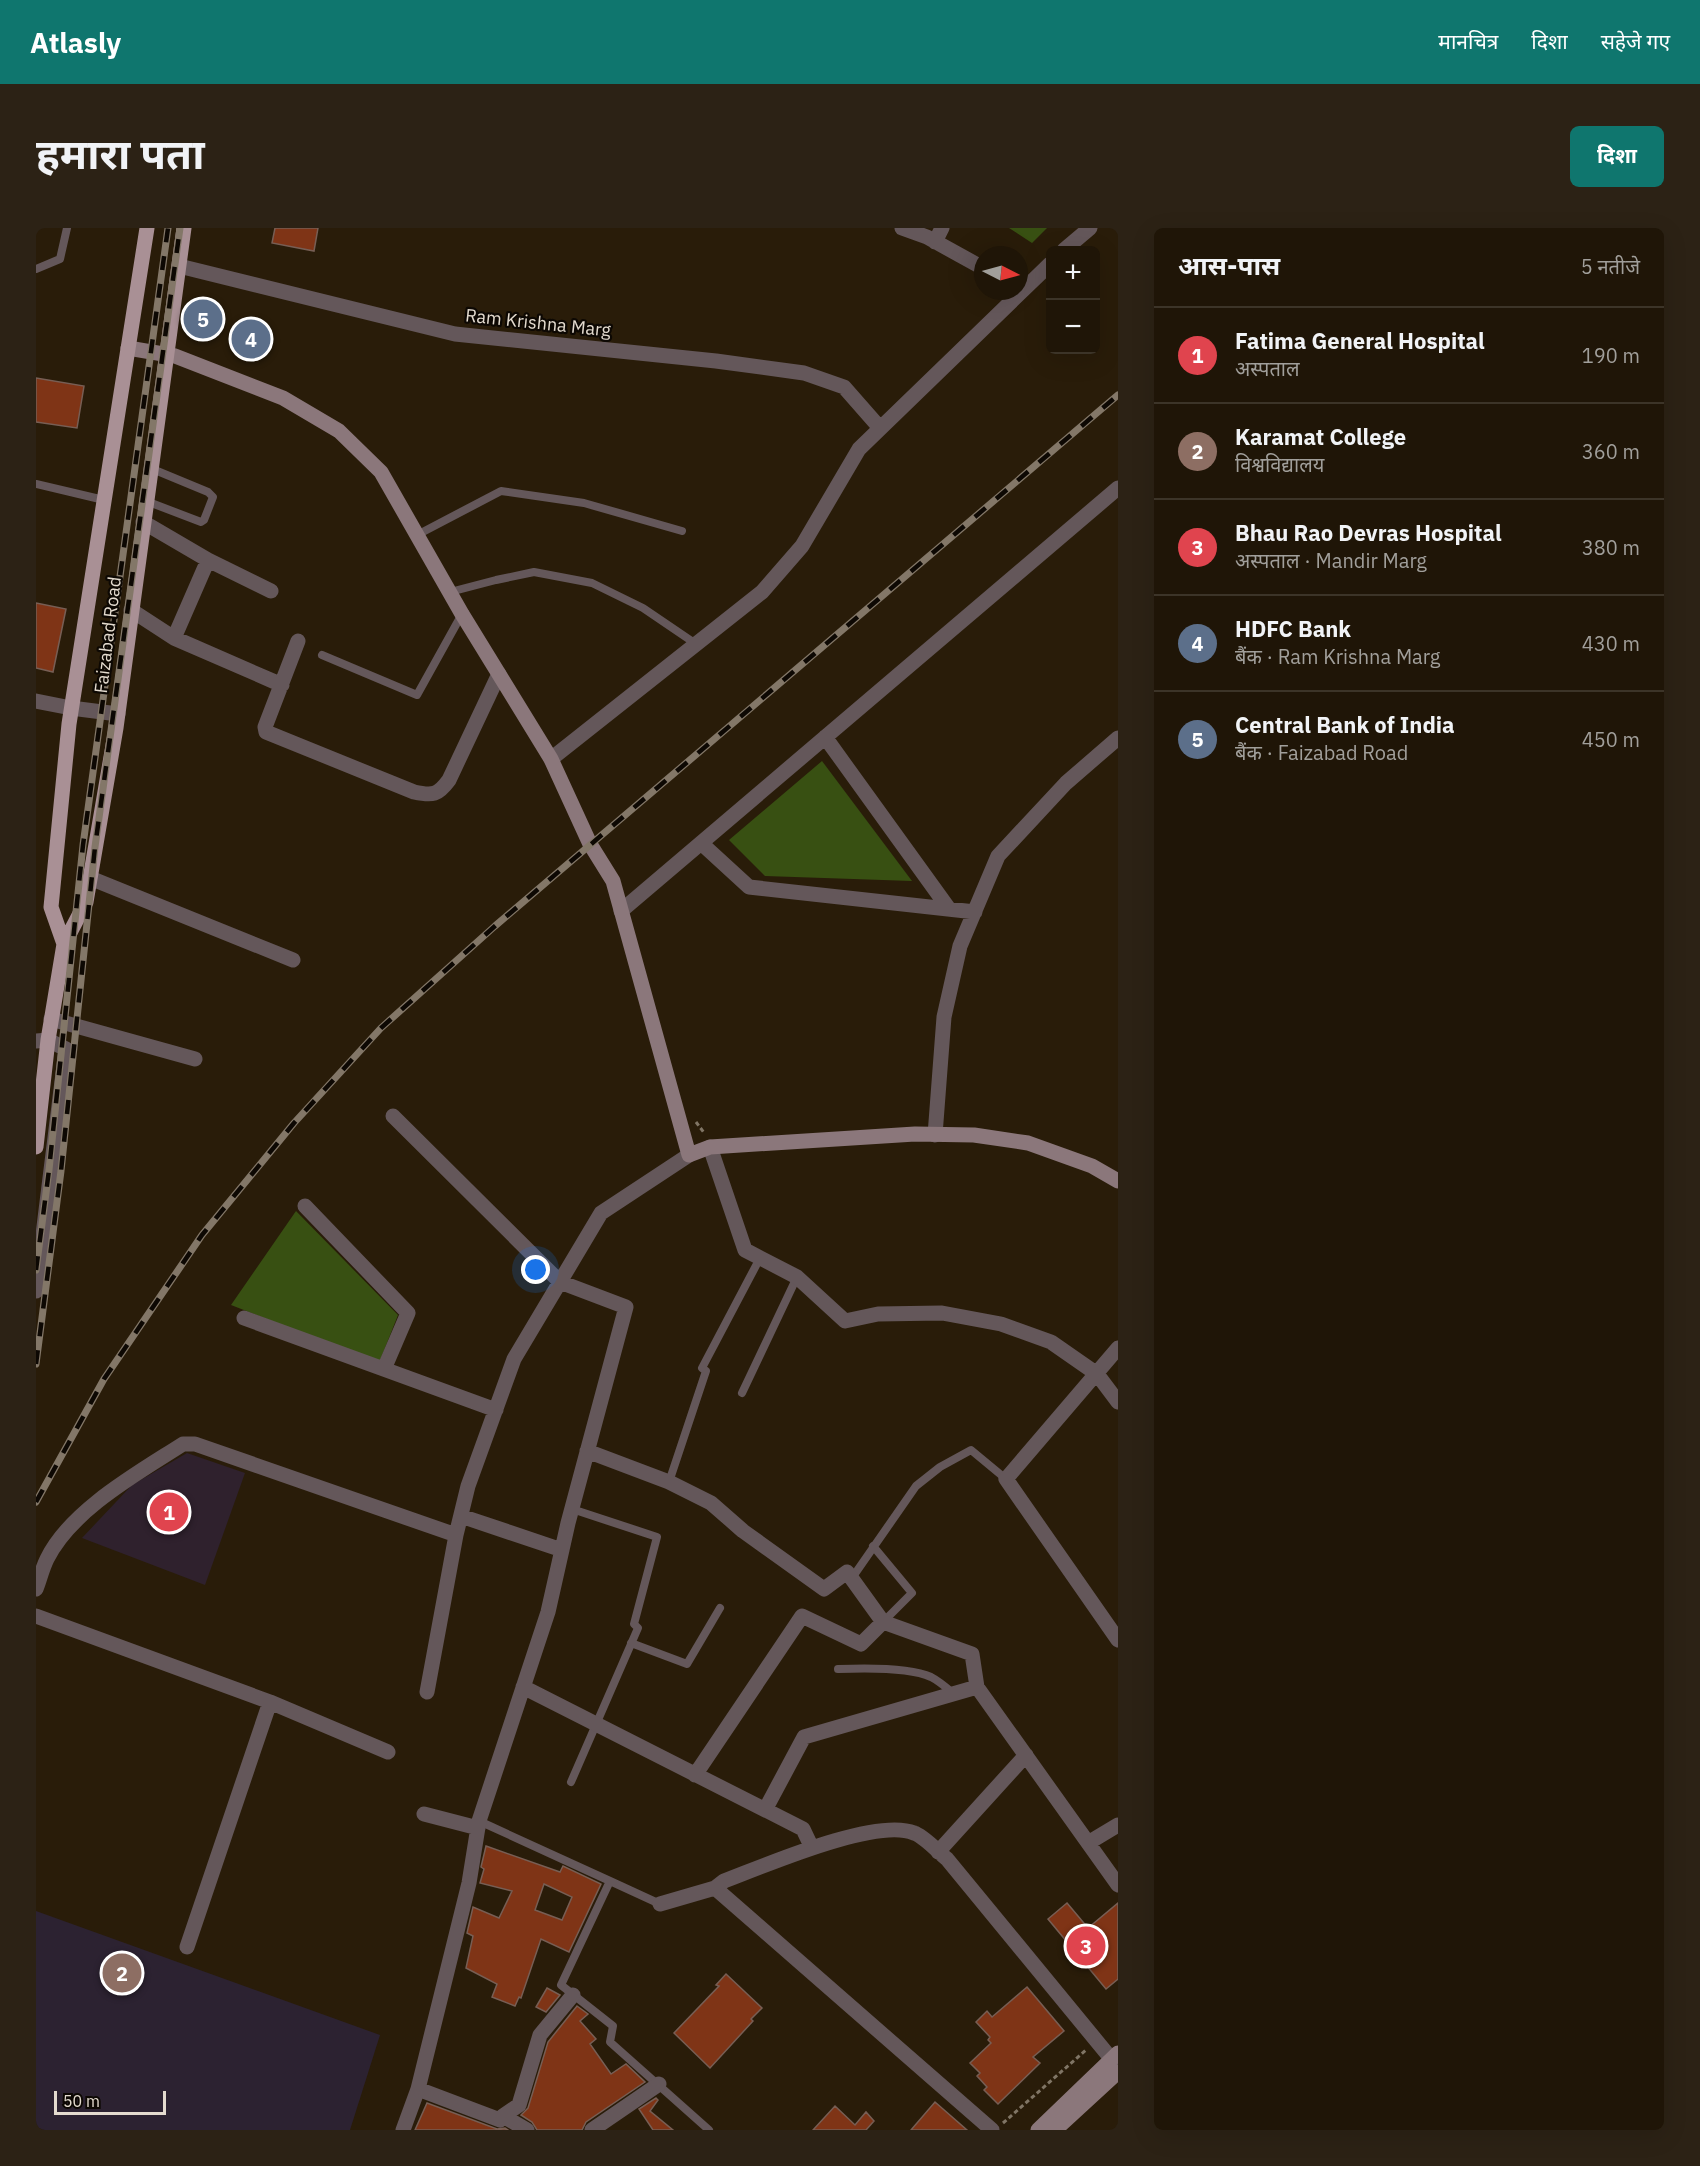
<!DOCTYPE html>
<html lang="hi">
<meta charset="utf-8">
<style>
:root{--surface:#1f1507;--page:#2c2215;--text:#f1f3f6;--muted:#a19f9b;--line:#3c3428;--accent:#0f766e}
body{margin:0;font-family:"IBM Plex Sans","Noto Sans Devanagari",sans-serif;background:var(--page);color:var(--text)}
.controls{position:absolute;right:18px;top:18px;display:grid;overflow:hidden;border-radius:9px;box-shadow:0 6px 24px #0002}
.controls button{width:54px;height:54px;display:grid;place-items:center;padding:0;border:0;border-bottom:2px solid var(--line);background:var(--surface);color:var(--text);font:30px sans-serif}
.compass{position:absolute;left:938px;top:18px;width:54px;height:54px;border-radius:50%;background:var(--surface);box-shadow:0 6px 24px #0002;rotate:96deg}
.scale{position:absolute;left:18px;bottom:15px;width:112px;box-sizing:border-box;padding-left:6px;border:3px solid #e4dbcf;border-top:0;font-size:16px;line-height:21px;white-space:nowrap;color:#e4dbcf;-webkit-text-stroke:4px #0d0803;paint-order:stroke}
.you{position:absolute;left:500px;top:1042px;width:21px;height:21px;margin:-15px;border:4px solid #fff;border-radius:50%;background:#1a73e8;box-shadow:0 0 0 9px #1a73e833}
.badge{display:grid;place-items:center;width:39px;height:39px;border-radius:50%;background:var(--accent);color:#fff;font-size:20px;font-weight:700}
.pin{position:absolute;translate:-50% -50%;border:3px solid #fff;box-shadow:0 2px 6px #0006}
.list{margin:0;padding:0;list-style:none}
h2{display:flex;justify-content:space-between;align-items:center;height:78px;margin:0;padding:0 24px;font-size:26px}
h2 small{font-size:20px;font-weight:400;color:var(--muted)}
.list li{display:grid;grid-template-columns:39px 1fr auto;gap:18px;align-items:center;box-sizing:border-box;height:96px;padding:0 24px;border-top:2px solid var(--line)}
.list b{display:block;font-size:22px;white-space:nowrap}
.list p{margin:0;font-size:20px;white-space:nowrap;color:var(--muted)}
.list em{font-size:20px;font-style:normal;color:var(--muted)}
.map{position:relative;flex:none;width:1082px;height:1902px;overflow:hidden;border-radius:9px}
header{display:flex;align-items:center;gap:36px;box-sizing:border-box;height:84px;padding:0 30px;background:var(--accent);color:#fff}
header strong{font-size:28px}
nav{display:flex;gap:33px;margin-inline-start:auto;font-size:21px}
.intro{display:flex;align-items:center;justify-content:space-between;box-sizing:border-box;height:144px;padding:0 36px}
h1{margin:0;font-size:42px}
.button{padding:15px 27px;border-radius:9px;background:var(--accent);color:#fff;font-size:21px;font-weight:700}
main{display:flex;gap:36px;padding:0 36px}
aside{flex:1;background:var(--surface);border-radius:9px;box-shadow:0 6px 24px #0002}
.map>svg:first-child{display:block}
.education{fill:#2c2231}
.medical{fill:#2f212d}
.green{fill:#385012}
.building{fill:#7f3416;stroke:#775e54;stroke-width:1.5;fill-rule:evenodd}
.lines{fill:none;stroke-linecap:round;stroke-linejoin:round}
.path{stroke:#807565;stroke-width:3;stroke-dasharray:4.5 3;stroke-linecap:butt}
.lane{stroke:#64575a;stroke-width:8}
.street{stroke:#64575a;stroke-width:15}
.secondary{stroke:#8b777b;stroke-width:15}
.primary{stroke:#a99095;stroke-width:15}
.rail-casing{stroke:#837768;stroke-width:7}
.rail{stroke:#0d0803;stroke-width:4.5;stroke-dasharray:14;stroke-linecap:butt}
.labels{text-anchor:middle;stroke-width:4.5;stroke-linejoin:round;paint-order:stroke}
.street-label{font-size:18px;fill:#e4dbcf;stroke:#0d0803}
</style>
<header>
<strong>Atlasly</strong>
<nav><a>मानचित्र</a><a>दिशा</a><a>सहेजे गए</a></nav>
</header>
<div class="intro"><h1>हमारा पता</h1><a class="button">दिशा</a></div>
<main>
<div class="map">
<svg width="1082" height="1902" viewBox="0 0 1082 1902">
<rect width="100%" height="100%" fill="#291c09"/>
<path class="education" d="M0,1683L344,1807L314,1902H0Z"/>
<path class="medical" d="M151,1225L209,1245L169,1357L46,1310L96,1257Z"/>
<path class="green" d="M973,0H1011L996,15Z
M786,533L876,653L729,648L693,612Z
M260,983L362,1087L343,1135L195,1077Z"/>
<path class="building" d="M239,0H282L278,23L236,15Z
M0,150L48,158L41,200L0,194Z
M0,375L30,381L17,444L0,440Z
M450,1618L524,1644L527,1638L565,1656L533,1724L505,1711L485,1770L483,1769L479,1778L456,1769L461,1756L430,1740L437,1708L431,1705L437,1679L463,1690L476,1663L444,1655L448,1641L445,1639ZM508,1656L536,1669L526,1692L499,1682Z
M1031,1675L1052,1700L1082,1675V1751L1070,1761L1012,1691Z
M690,1746L726,1780L715,1791L717,1793L674,1840L638,1805L683,1758L680,1757Z
M991,1759L1028,1803L997,1829L1004,1835L962,1876L948,1862L951,1859L941,1848L944,1845L934,1835L955,1815L952,1812L954,1809L940,1794L951,1783L956,1789Z
M511,1760L524,1767L510,1784L500,1779Z
M541,1778L552,1786L544,1793L560,1811L554,1816L575,1846L590,1836L609,1854L550,1894L546,1902H501L496,1894L485,1887L492,1880L512,1814Z
M620,1870L622,1872L614,1883L637,1902H617L603,1881Z
M899,1874L931,1902H875Z
M391,1875L461,1901L469,1900L472,1902H379Z
M799,1878L819,1897L830,1884L838,1893L830,1902H777Z"/>
<g class="lines">
<path class="path" d="M660,894L669,906
M967,1895L1050,1822"/>
<path class="lane" d="M0,41L24,31L31,0
M0,256L68,272
M110,273L165,294L168,292L177,269L172,264L114,240
M381,307L465,263L548,275L646,303
M414,364L460,352L498,344L556,355L607,380L660,416
M286,427L381,467L426,386
M706,1165L761,1049
M633,1254L670,1143L666,1140L724,1030
M837,1318L876,1365L847,1394
M816,1350L880,1258L904,1239L935,1222L970,1251
M595,1415L651,1436L684,1380
M802,1441C827,1440 873,1439 895,1449C903,1453 911,1460 918,1466
M535,1554L602,1400L598,1396L621,1309L536,1281
M443,1593L574,1653
M624,1676L574,1653L525,1757L577,1798L574,1814L673,1902"/>
<path class="street" d="M866,0L891,9L947,40
M899,14L906,0
M1028,22L1054,0
M143,38L419,106L680,133L768,145L808,159L844,200
M107,294L172,332L235,363
M95,382L138,410L246,457
M138,410L172,332
M262,413L229,499L230,504L378,564C397,568 402,567 413,552L463,446
M0,473L35,480L82,486
M789,509L913,681
M515,531L726,364L766,318L823,221L1014,36
M665,615L713,659L939,684
M54,650L257,732
M585,683L1082,260
M15,791L159,831
M0,813L12,812L30,821L0,1063
M357,888L524,1054L590,1079L532,1295L512,1384L443,1593L433,1655L382,1861L367,1902
M899,907L908,789L924,718L962,628L1030,555L1082,510
M674,919L709,1022L761,1049L809,1093L842,1086L906,1085L965,1096L1015,1114L1061,1146L1082,1174
M269,978L372,1085L348,1141
M208,1090L460,1182
M1082,1120L970,1251L1082,1412
M551,1223L633,1254L675,1275L707,1303L788,1361L811,1344L847,1394L936,1426L941,1459L1082,1657
M425,1288L526,1322
M0,1361C4,1351 6,1341 11,1331C35,1282 102,1245 147,1216H159L420,1307
M0,1388L234,1474L352,1524
M487,1459L767,1601L776,1620
M391,1464L420,1307L432,1258L478,1131L565,985L653,927
M659,1547L766,1388L825,1416L847,1394
M729,1582L768,1509L941,1459
M388,1586L442,1600
M1052,1615L1082,1597
M902,1624L990,1527
M679,1660L956,1902
M624,1676L679,1660L688,1653C728,1638 840,1589 878,1605C888,1608 902,1624 911,1631L1082,1839
M151,1719L234,1474
M382,1861L464,1892L467,1888L483,1877L504,1807L537,1767
M467,1888L491,1902
M556,1902L623,1856"/>
<path class="secondary" d="M92,120L139,128L247,170L303,203L345,244L426,386L515,531L554,616L577,653L653,927L674,919L879,906L938,907L992,915L1056,938L1082,953
M1002,1902L1082,1825
M1019,1902L1082,1844"/>
<path class="primary" d="M28,716L15,679L33,496L111,0
M0,919L12,812L28,716L50,674L80,500L148,0"/>
<g class="rail-casing">
<path id="rail" d="M0,1042L13,942L47,617L132,0
M0,1136L25,943L59,619L144,0
M0,1274L68,1151L166,1007L258,895L345,800L459,698L1082,167"/>
</g>
<use href="#rail" class="rail"/>
</g>
<g class="labels">
<g class="street-label">
<text transform="translate(502 95) rotate(6)" y="6">Ram Krishna Marg</text>
<text transform="translate(72 407) rotate(-83)" y="6">Faizabad Road</text>
</g>
</g>
</svg>
<div class="controls">
<button>+</button>
<button>−</button>
</div>
<svg class="compass" viewBox="-18 -18 36 36"><path d="M0-13l5 13h-10z" fill="#e53935"/><path d="M0 13l5-13h-10z" fill="#a19f9b"/></svg>
<div class="scale">50 m</div>
<div class="you"></div>
<div class="pin badge" style="left:133px;top:1284px;background:#e0444e">1</div>
<div class="pin badge" style="left:86px;top:1745px;background:#8d6e63">2</div>
<div class="pin badge" style="left:1050px;top:1718px;background:#e0444e">3</div>
<div class="pin badge" style="left:215px;top:111px;background:#5c6f8a">4</div>
<div class="pin badge" style="left:167px;top:91px;background:#5c6f8a">5</div>
</div>
<aside>
<h2>आस-पास<small>5 नतीजे</small></h2>
<ul class="list">
<li><span class="badge" style="background:#e0444e">1</span><div><b>Fatima General Hospital</b><p>अस्पताल</p></div><em>190 m</em></li>
<li><span class="badge" style="background:#8d6e63">2</span><div><b>Karamat College</b><p>विश्वविद्यालय</p></div><em>360 m</em></li>
<li><span class="badge" style="background:#e0444e">3</span><div><b>Bhau Rao Devras Hospital</b><p>अस्पताल · Mandir Marg</p></div><em>380 m</em></li>
<li><span class="badge" style="background:#5c6f8a">4</span><div><b>HDFC Bank</b><p>बैंक · Ram Krishna Marg</p></div><em>430 m</em></li>
<li><span class="badge" style="background:#5c6f8a">5</span><div><b>Central Bank of India</b><p>बैंक · Faizabad Road</p></div><em>450 m</em></li>
</ul>
</aside>
</main>
